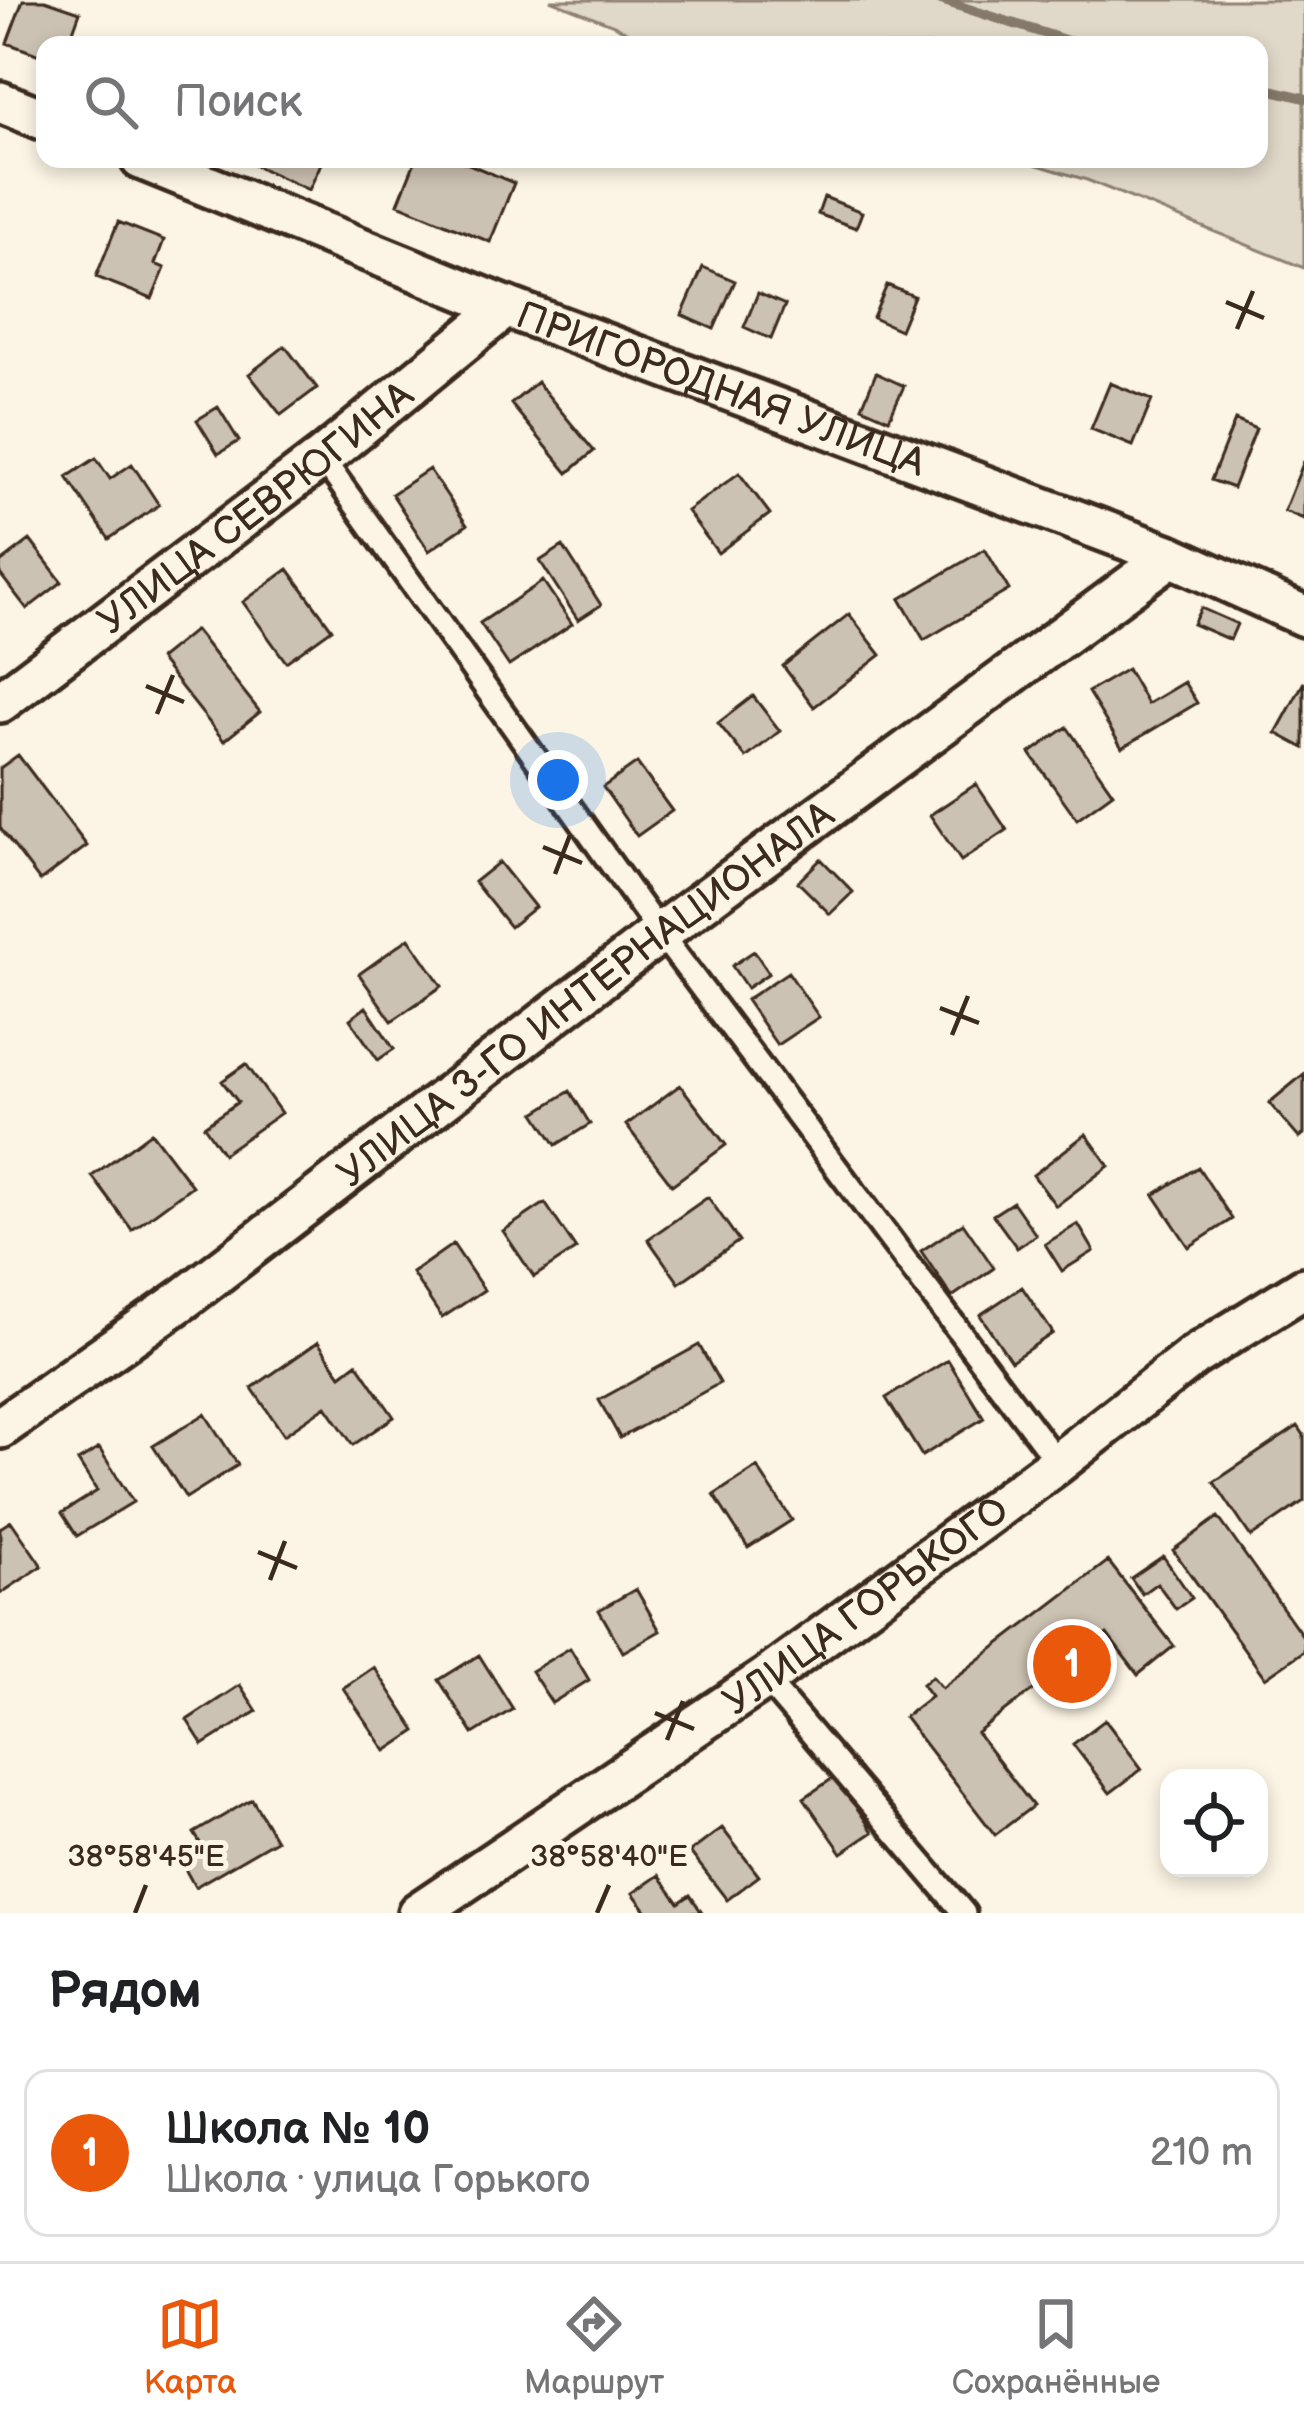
<!DOCTYPE html>
<html lang="ru">
<meta charset="utf-8">
<style>
:root{--surface:#fff;--page:#f6f6f6;--text:#202124;--muted:#757577;--line:#e0e0e0;--accent:#ea580c}
body{margin:0;font-family:"Balsamiq Sans",sans-serif;background:var(--page);color:var(--text)}
.controls{position:absolute;right:36px;bottom:36px;display:grid;overflow:hidden;border-radius:24px;box-shadow:0 6px 18px #0003}
.controls button{width:108px;height:108px;display:grid;place-items:center;padding:0;border:0;border-bottom:3px solid var(--line);background:var(--surface);color:var(--text);font:60px sans-serif}
.you{position:absolute;left:558px;top:780px;width:42px;height:42px;margin:-30px;border:9px solid #fff;border-radius:50%;background:#1a73e8;box-shadow:0 0 0 18px #1a73e833}
.badge{display:grid;place-items:center;width:78px;height:78px;border-radius:50%;background:var(--accent);color:#fff;font-size:39px;font-weight:700}
.pin{position:absolute;translate:-50% -50%;border:6px solid #fff;box-shadow:0 3px 12px #0006}
.list{margin:0;padding:0;list-style:none}
h2{display:flex;justify-content:space-between;align-items:center;height:156px;margin:0;padding:0 48px;font-size:51px}
h2 small{font-size:39px;font-weight:400;color:var(--muted)}
.list li{display:grid;grid-template-columns:78px 1fr auto;gap:36px;align-items:center;box-sizing:border-box;height:168px;margin:0 24px 24px;padding:0 24px;border:3px solid var(--line);border-radius:24px}
.list b{display:block;font-size:45px;white-space:nowrap}
.list p{margin:0;font-size:39px;white-space:nowrap;color:var(--muted)}
.list em{font-size:39px;font-style:normal;color:var(--muted)}
.icon{flex:none;width:66px;height:66px;fill:none;stroke:currentColor;stroke-width:2;stroke-linecap:round;stroke-linejoin:round}
.map{position:relative;flex:none;width:1304px;height:1913px;overflow:hidden}
.search{position:absolute;background:var(--surface);box-shadow:0 6px 18px #0003;left:36px;right:36px;top:36px;height:132px;display:flex;align-items:center;gap:30px;box-sizing:border-box;padding:0 42px;border-radius:24px;color:var(--muted);font-size:45px}
.sheet{height:348px;background:var(--surface)}
nav{display:flex;justify-content:space-around;align-items:center;box-sizing:border-box;height:168px;border-top:3px solid var(--line);background:var(--surface);font-size:33px;color:var(--muted)}
nav a{display:grid;justify-items:center;gap:6px}
nav .on{color:var(--accent)}
.map>svg:first-child{display:block}
.green{fill:#e0d8c8;stroke:#8e8173;stroke-width:3}
.lines{fill:none;stroke-linecap:round;stroke-linejoin:round}
.stream{stroke:#85796b;stroke-width:10}
.building{fill:#ccc2b3;stroke:#3b2a1e;stroke-width:3}
.service-casing{stroke:#3b2a1e;stroke-width:30}
.minor-casing{stroke:#3b2a1e;stroke-width:48}
.service{stroke:#fcf5e5;stroke-width:21}
.minor{stroke:#fcf5e5;stroke-width:39}
.ticks{fill:none;stroke:#3b2a1e;stroke-width:4.5}
.labels{text-anchor:middle;stroke-width:10;stroke-linejoin:round;paint-order:stroke}
.street-label{font-size:39px;fill:#3b2a1e;stroke:#fcf5e5}
.ticks-label{font-size:30px;text-anchor:middle;fill:#3b2a1e;stroke:#fcf5e5;stroke-width:10;stroke-linejoin:round;paint-order:stroke}
</style>
<div class="map">
<svg width="1304" height="1913" viewBox="0 0 1304 1913">
<rect width="100%" height="100%" fill="#fcf5e5"/>
<filter id="ink" filterUnits="userSpaceOnUse"><feTurbulence type="fractalNoise" baseFrequency=".00833" numOctaves="2"/><feDisplacementMap in="SourceGraphic" scale="24" xChannelSelector="R" yChannelSelector="G"/><feConvolveMatrix kernelMatrix="1 2 1 2 8 2 1 2 1" color-interpolation-filters="sRGB"/></filter>
<g filter="url(#ink)">
<path class="green" d="M550,0H1304V268L1087,180L1018,159H1259V45H651L614,25Z"/>
<g class="lines">
<path class="stream" d="M941,0L1080,45
M1259,87L1304,98"/>
</g>
<path class="building" d="M23,0H45L80,12L68,45H45V57L7,43Z
M241,159H323L309,190Z
M416,159H457L514,183L490,242L398,204Z
M824,197L862,212L856,228L818,214Z
M118,222L164,240L155,264L165,268L152,299L96,277Z
M703,267L735,281L714,329L682,315Z
M887,285L914,296L900,330L873,318Z
M758,293L785,305L771,339L744,327Z
M285,346L317,388L281,415L249,374Z
M876,373L904,386L889,419L862,407Z
M537,382L594,451L568,473L511,404Z
M1110,383L1152,400L1133,446L1091,429Z
M218,407L239,441L218,454L197,420Z
M1235,420L1256,429L1233,488L1211,480Z
M96,458L110,479L132,464L159,505L109,539L67,477Z
M1304,461V519L1284,511Z
M429,469L467,525L429,551L392,494Z
M739,473L770,514L718,553L687,511Z
M30,540L62,582L27,609L0,574V563Z
M563,546L601,605L578,620L540,561Z
M985,549L1009,590L924,640L900,599Z
M288,569L332,629L286,662L243,602Z
M543,581L572,624L509,666L480,623Z
M1201,608L1237,624L1230,640L1193,624Z
M849,614L881,655L814,707L783,666Z
M195,630L260,712L224,741L159,659Z
M1127,669L1147,704L1184,682L1197,703L1122,748L1088,692Z
M1304,682V748L1276,733Z
M753,696L780,731L746,758L718,723Z
M1067,727L1113,793L1077,819L1030,753Z
M18,755L87,846L40,881L0,828V768Z
M637,763L672,811L637,836L603,787Z
M976,784L1007,830L961,861L930,815Z
M821,859L853,892L830,914L798,882Z
M499,862L535,907L510,927L474,882Z
M409,938L442,986L392,1021L359,974Z
M754,951L769,973L747,988L732,966Z
M788,972L819,1017L777,1045L746,1000Z
M366,1007L394,1049L378,1060L350,1019Z
M246,1064L281,1113L223,1154L204,1126L238,1102L222,1081Z
M1304,1074V1134L1299,1138L1269,1103Z
M680,1085L726,1145L672,1185L626,1125Z
M570,1091L590,1124L556,1145L535,1113Z
M151,1132L192,1186L132,1230L92,1176Z
M1086,1134L1109,1166L1056,1206L1033,1175Z
M1198,1167L1232,1219L1189,1247L1154,1195Z
M708,1197L739,1241L679,1283L648,1239Z
M1013,1202L1036,1235L1017,1248L993,1215Z
M545,1203L576,1249L534,1277L503,1231Z
M963,1223L994,1268L952,1297L921,1251Z
M1078,1224L1094,1251L1062,1271L1045,1244Z
M453,1244L484,1290L442,1318L412,1273Z
M1022,1287L1053,1333L1011,1361L980,1315Z
M318,1342L341,1375L357,1363L394,1417L353,1445L326,1406L284,1435L252,1388Z
M699,1345L720,1383L620,1438L599,1400Z
M948,1360L984,1418L922,1456L886,1398Z
M205,1414L238,1465L186,1498L153,1446Z
M1298,1426L1304,1435V1501L1251,1537L1214,1482Z
M99,1448L133,1502L77,1536L62,1513L97,1491L78,1461Z
M757,1467L792,1520L748,1548L714,1495Z
M1218,1517L1304,1638V1651L1265,1678L1173,1550Z
M11,1521L42,1566L0,1594V1528Z
M1163,1556L1192,1598L1176,1609L1157,1583L1142,1594L1131,1578Z
M1108,1561L1174,1646L1138,1675L1107,1634L977,1733L1033,1806L995,1835L904,1717L931,1696L922,1684L932,1676L942,1688Z
M636,1589L660,1631L623,1652L599,1610Z
M570,1648L589,1680L552,1703L531,1671Z
M479,1655L513,1709L473,1734L439,1680Z
M374,1667L416,1731L386,1751L343,1688Z
M240,1685L257,1711L203,1745L187,1720Z
M1105,1720L1142,1769L1110,1793L1073,1744Z
M836,1776L873,1832L842,1853L804,1798Z
M252,1799L276,1840L195,1887L180,1860L202,1846L194,1833Z
M722,1828L759,1876L727,1900L690,1852Z
M659,1875L679,1903L690,1895L702,1913H648L633,1893Z"/>
<g class="lines">
<g class="service-casing">
<path id="service" d="M322,458L660,933L1058,1463
M765,1679L964,1913"/>
</g>
<g class="minor-casing">
<g id="minor">
<path d="M0,102L45,120"/>
<path id="s1" d="M141,159L506,307L1171,556L1304,616"/>
<path id="s2" d="M0,702L322,458L506,307"/>
<path id="s3" d="M0,1428L185,1298L660,933L1171,556"/>
<path id="s4" d="M418,1913L765,1679L1058,1463L1194,1356L1304,1288"/>
</g>
</g>
<use href="#service" class="service"/>
<use href="#minor" class="minor"/>
</g>
</g>
<path class="ticks" d="M1226,302L1264,318M1237,329L1253,291M146,686L184,702M157,714L173,675M543,847L582,863M555,874L570,835M940,1008L979,1023M952,1035L968,996M258,1552L297,1568M270,1580L285,1541M655,1713L694,1729M667,1740L683,1701M135,1913L146,1885M597,1913L609,1885"/>
<g class="labels">
<g class="street-label">
<text dy="14" stroke="none"><textPath href="#s1" startOffset="624">ПРИГОРОДНАЯ УЛИЦА</textPath></text>
<text dy="14" stroke="none"><textPath href="#s2" startOffset="321">УЛИЦА СЕВРЮГИНА</textPath></text>
<text dy="14" stroke="none"><textPath href="#s3" startOffset="729">УЛИЦА 3-ГО ИНТЕРНАЦИОНАЛА</textPath></text>
<text dy="14" stroke="none"><textPath href="#s4" startOffset="543">УЛИЦА ГОРЬКОГО</textPath></text>
</g>
</g>
<g class="ticks-label">
<text x="146" y="1866">38°58'45"E</text>
<text x="609" y="1866">38°58'40"E</text>
</g>
</svg>
<div class="controls">
<button><svg class="icon" aria-label="locate" viewBox="0 0 24 24"><circle cx="12" cy="12" r="6"/><path d="M12 2v4M12 18v4M2 12h4M18 12h4"/></svg></button>
</div>
<div class="you"></div>
<div class="pin badge" style="left:1072px;top:1664px">1</div>
<div class="search"><svg class="icon" aria-label="search" viewBox="0 0 24 24"><circle cx="10" cy="10" r="6"/><path d="M15 15l6 6"/></svg>Поиск</div>
</div>
<section class="sheet">
<h2>Рядом<small></small></h2>
<ul class="list">
<li><span class="badge">1</span><div><b>Школа № 10</b><p>Школа · улица Горького</p></div><em>210 m</em></li>
</ul>
</section>
<nav>
<a class="on"><svg class="icon" aria-label="map" viewBox="0 0 24 24"><path d="M3 6l6-2 6 2 6-2v14l-6 2-6-2-6 2zM9 4v14M15 6v14"/></svg>Карта</a>
<a><svg class="icon" aria-label="directions" viewBox="0 0 24 24"><path d="M12 3l9 9-9 9-9-9zM9 14v-3h6M13 9l2 2-2 2"/></svg>Маршрут</a>
<a><svg class="icon" aria-label="saved" viewBox="0 0 24 24"><path d="M7 4h10v16l-5-4-5 4z"/></svg>Сохранённые</a>
</nav>
